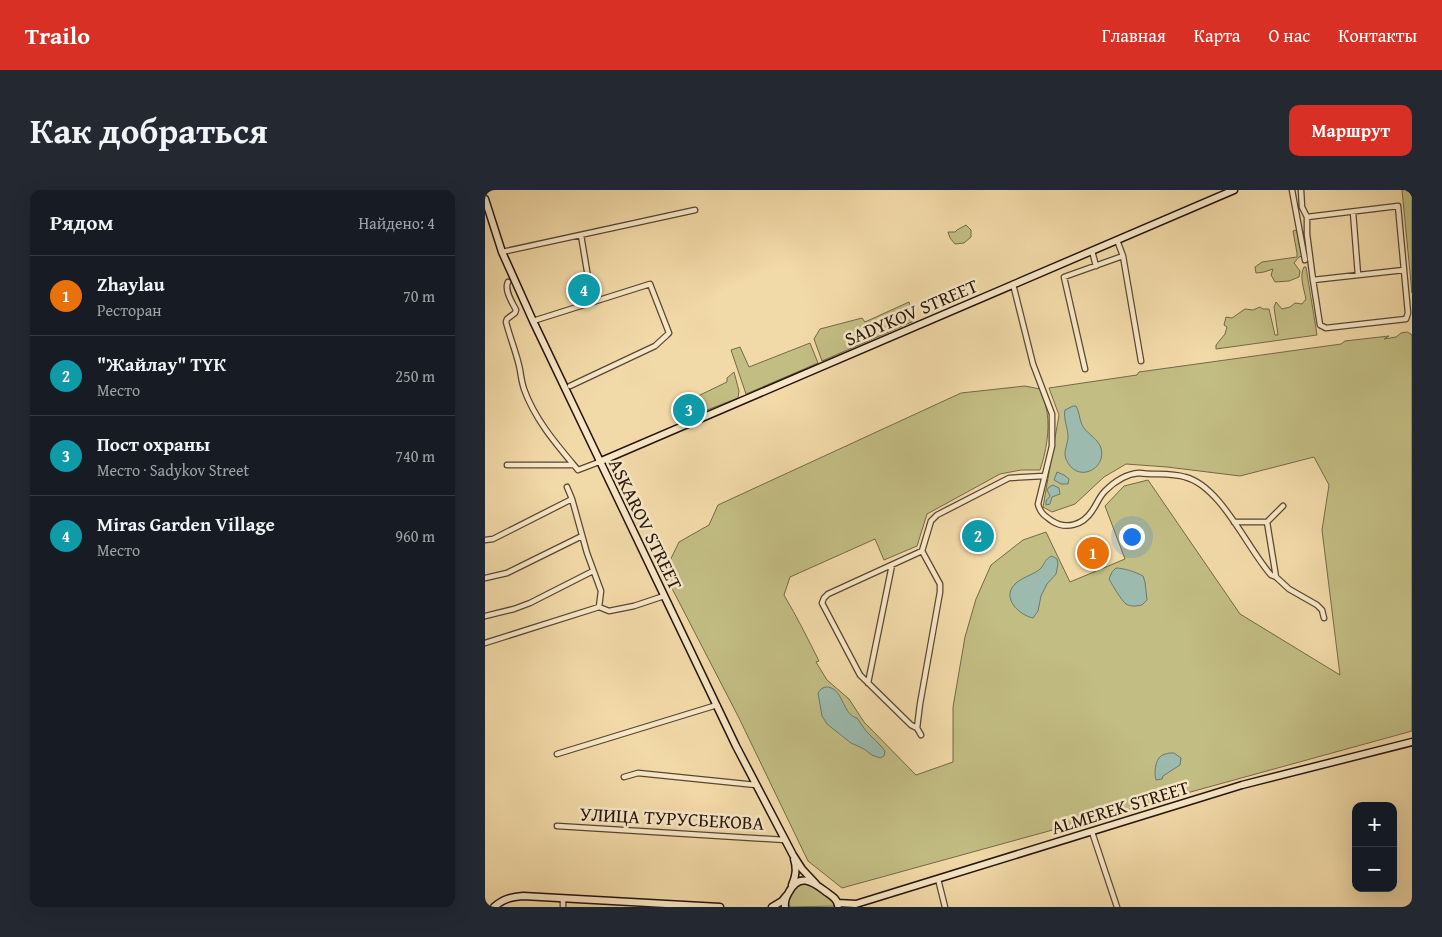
<!DOCTYPE html>
<html lang="ru">
<meta charset="utf-8">
<style>
:root{--surface:#171b24;--page:#242831;--text:#f1f3f6;--muted:#9ea1a6;--line:#363941;--accent:#d93025}
body{margin:0;font-family:"Gentium Book Plus",serif;background:var(--page);color:var(--text)}
.controls{position:absolute;right:15px;bottom:15px;display:grid;overflow:hidden;border-radius:10px;box-shadow:0 5px 20px #0002}
.controls button{width:45px;height:45px;display:grid;place-items:center;padding:0;border:0;border-bottom:1px solid var(--line);background:var(--surface);color:var(--text);font:25px sans-serif}
.you{position:absolute;left:646px;top:346px;width:18px;height:18px;margin:-12px;border:4px solid #fff;border-radius:50%;background:#1a73e8;box-shadow:0 0 0 8px #1a73e833}
.badge{display:grid;place-items:center;width:32px;height:32px;border-radius:50%;background:var(--accent);color:#fff;font-size:16px;font-weight:700}
.pin{position:absolute;translate:-50% -50%;border:2px solid #fff;box-shadow:0 1px 5px #0006}
.list{margin:0;padding:0;list-style:none}
h2{display:flex;justify-content:space-between;align-items:center;height:65px;margin:0;padding:0 20px;font-size:21px}
h2 small{font-size:16px;font-weight:400;color:var(--muted)}
.list li{display:grid;grid-template-columns:32px 1fr auto;gap:15px;align-items:center;box-sizing:border-box;height:80px;padding:0 20px;border-top:1px solid var(--line)}
.list b{display:block;font-size:19px;white-space:nowrap}
.list p{margin:0;font-size:16px;white-space:nowrap;color:var(--muted)}
.list em{font-size:16px;font-style:normal;color:var(--muted)}
.map{position:relative;flex:none;width:927px;height:717px;overflow:hidden;border-radius:10px}
header{display:flex;align-items:center;gap:30px;box-sizing:border-box;height:70px;padding:0 25px;background:var(--accent);color:#fff}
header strong{font-size:24px}
nav{display:flex;gap:28px;margin-inline-start:auto;font-size:18px}
.intro{display:flex;align-items:center;justify-content:space-between;box-sizing:border-box;height:120px;padding:0 30px}
h1{margin:0;font-size:35px}
.button{padding:12px 22px;border-radius:10px;background:var(--accent);color:#fff;font-size:18px;font-weight:700}
main{display:flex;gap:30px;padding:0 30px}
aside{flex:1;background:var(--surface);border-radius:10px;box-shadow:0 5px 20px #0002}
.map>svg:first-child{display:block}
.green{fill:#c2bd83;stroke:#746848}
.water{fill:#9cbaae;stroke:#6d786e}
.lines{fill:none;stroke-linecap:round;stroke-linejoin:round}
.street-casing{stroke:#594634;stroke-width:7}
.secondary-casing{stroke:#26140d;stroke-width:9}
.street{stroke:#f7e7c6;stroke-width:4.5}
.secondary{stroke:#f7e7c6;stroke-width:6}
.labels{text-anchor:middle;stroke-width:5;stroke-linejoin:round;paint-order:stroke}
.street-label{font-size:19px;fill:#26140d;stroke:#f7e7c6}
</style>
<header>
<strong>Trailo</strong>
<nav><a>Главная</a><a>Карта</a><a>О нас</a><a>Контакты</a></nav>
</header>
<div class="intro"><h1>Как добраться</h1><a class="button">Маршрут</a></div>
<main>
<aside>
<h2>Рядом<small>Найдено: 4</small></h2>
<ul class="list">
<li><span class="badge" style="background:#e8710a">1</span><div><b>Zhaylau</b><p>Ресторан</p></div><em>70 m</em></li>
<li><span class="badge" style="background:#0f9aa8">2</span><div><b>&quot;Жайлау&quot; ТҮК</b><p>Место</p></div><em>250 m</em></li>
<li><span class="badge" style="background:#0f9aa8">3</span><div><b>Пост охраны</b><p>Место · Sadykov Street</p></div><em>740 m</em></li>
<li><span class="badge" style="background:#0f9aa8">4</span><div><b>Miras Garden Village</b><p>Место</p></div><em>960 m</em></li>
</ul>
</aside>
<div class="map">
<svg width="927" height="717" viewBox="0 0 927 717">
<rect width="100%" height="100%" fill="#f2daa8"/>
<filter id="stains"><feTurbulence type="fractalNoise" baseFrequency=".004" numOctaves="4"/><feColorMatrix values="0 0 0 0 .2 0 0 0 0 .09 0 0 0 0 .02 0 0 0 .5 -.17"/></filter>
<radialGradient id="worn" r=".72"><stop offset=".6" stop-color="#630" stop-opacity="0"/><stop offset="1" stop-color="#630" stop-opacity=".3"/></radialGradient>
<path class="green" d="M917,0H927V103Z
M481,35L486,40V47L479,53L470,54L465,48L463,42H470L472,40Z
M810,40L812,42L817,66L814,67L809,73L815,81L814,87L804,91L790,92L786,85L788,79L779,82L771,83L770,77L777,72L812,67V63L808,41Z
M819,77H821L832,145L731,159V155L740,144L742,137L739,135L741,127L747,128L760,119L768,120L775,117L778,119H784L790,145H793L789,117L791,112L797,119L805,117L810,113L817,114L821,109C819,99 814,86 819,77Z
M424,112L429,131L337,171L329,149L335,139L377,128L380,132Z
M922,142L926,144L927,146V541L357,698L323,671L254,528L179,383L194,352L224,335L233,315L476,203L540,196L555,199C557,207 561,214 562,222C565,241 561,262 555,280H536L515,284L442,324L432,356L399,370L390,349L305,387L299,405C312,427 323,449 334,471L331,472L342,490L364,509L379,532L431,585L468,572V517L480,447L491,409L506,375L538,350L561,342L585,392L640,369L620,316L639,296L663,290L755,424L855,485L837,340L844,295L829,267L755,286L682,277L641,274L619,287L590,314L567,322L558,317L574,225L564,198L652,185L654,182L856,154L860,151L904,146L899,149L911,147L916,143Z
M325,153L333,173L261,204L246,160L255,157L264,177Z
M249,182L254,201L253,208L217,222L213,206L242,192V188Z
M323,692L349,710V716L305,717L302,711C308,700 309,693 323,692Z"/>
<path class="water" d="M588,216H591C595,223 594,231 599,238C604,245 613,249 616,258C622,280 591,294 581,269C578,261 583,254 583,247C583,238 578,228 580,220Z
M572,282L579,285L584,289L583,294H576L569,290Z
M568,295L574,298L575,304L567,307L565,314L561,315V311L565,306L562,300L564,297Z
M567,366L572,369L573,374L571,384L562,394L556,406L553,421L548,428C534,425 516,408 530,394C536,388 547,385 554,380C560,375 559,369 567,366Z
M631,378C638,378 651,382 658,386L660,392L662,410L657,415C653,416 645,417 641,414C636,410 628,396 624,389L627,382Z
M340,497C359,496 356,524 372,528L381,541L396,556L400,561L399,566L395,568L387,565L379,559L366,553L342,534L337,526L333,503L336,499Z
M684,563H689L696,568L695,575L678,586L677,589L671,590C669,584 670,570 676,566C678,564 682,564 684,563Z"/>
<g class="lines">
<g class="street-casing">
<path id="street" d="M807,0L820,70
M816,0L817,17L822,27V44L828,90L835,135L841,138L921,129L923,123L913,16L822,27
M868,22L873,85
M96,45L106,105
M607,61L611,76
M17,62L210,20
M638,66L656,171
M828,90L919,80
M23,92C19,100 27,112 31,120L30,123L22,129L21,132C25,148 32,164 35,180C36,187 37,193 39,199C50,230 72,255 93,280L114,272
M528,94L548,174L567,224V256L553,314C555,323 560,326 567,331C581,340 598,335 607,321C612,314 614,307 620,301C629,292 641,284 654,283C669,285 686,283 700,287C736,296 762,358 786,385L791,387L804,399L832,415L837,420L839,428
M48,131L165,94L184,143L182,145L170,156L85,196
M600,179L579,87L638,66L632,50
M22,275H88
M82,297L87,309L102,363L116,401L114,417
M749,332H782L791,387
M782,332L798,316
M0,350L8,349L87,309
M0,388L22,383L97,346
M0,426L29,419L45,413L108,381
M0,453L114,417L124,421L149,416L179,406
M383,493L407,375
M432,538L435,514L455,402V394L437,361
M436,545L432,538L426,535L375,485L337,413L339,408L343,404L437,361L446,331L452,325L524,288L559,286
M72,564L232,515
M139,587L153,583L271,595
M72,636L300,650
M607,642L632,717
M453,689L460,717
M78,717V709"/>
</g>
<g class="secondary-casing">
<path id="secondary" d="M0,9L17,62L48,131L251,556L308,665L317,679L331,694
M114,272L749,0
M307,695C311,686 312,679 309,669
M353,713L371,714L757,595L927,552
M9,717C18,709 26,707 38,706L235,717
M287,717L297,711L301,706
M300,717C299,711 301,707 304,702C314,683 327,691 340,701C345,705 352,708 353,715"/>
</g>
<use href="#street" class="street"/>
<use href="#secondary" class="secondary"/>
</g>
<g class="labels">
<g class="street-label">
<text transform="translate(426 122) rotate(-23)" y="7">SADYKOV STREET</text>
<text transform="translate(161 334) rotate(64)" y="7">ASKAROV STREET</text>
<text transform="translate(635 617) rotate(-17)" y="7">ALMEREK STREET</text>
<text transform="translate(187 628) rotate(3)" y="7">УЛИЦА ТУРУСБЕКОВА</text>
</g>
</g>
<rect width="100%" height="100%" filter="url(#stains)"/>
<rect width="100%" height="100%" fill="url(#worn)"/>
</svg>
<div class="controls">
<button>+</button>
<button>−</button>
</div>
<div class="you"></div>
<div class="pin badge" style="left:608px;top:363px;background:#e8710a">1</div>
<div class="pin badge" style="left:493px;top:346px;background:#0f9aa8">2</div>
<div class="pin badge" style="left:204px;top:220px;background:#0f9aa8">3</div>
<div class="pin badge" style="left:99px;top:100px;background:#0f9aa8">4</div>
</div>
</main>
